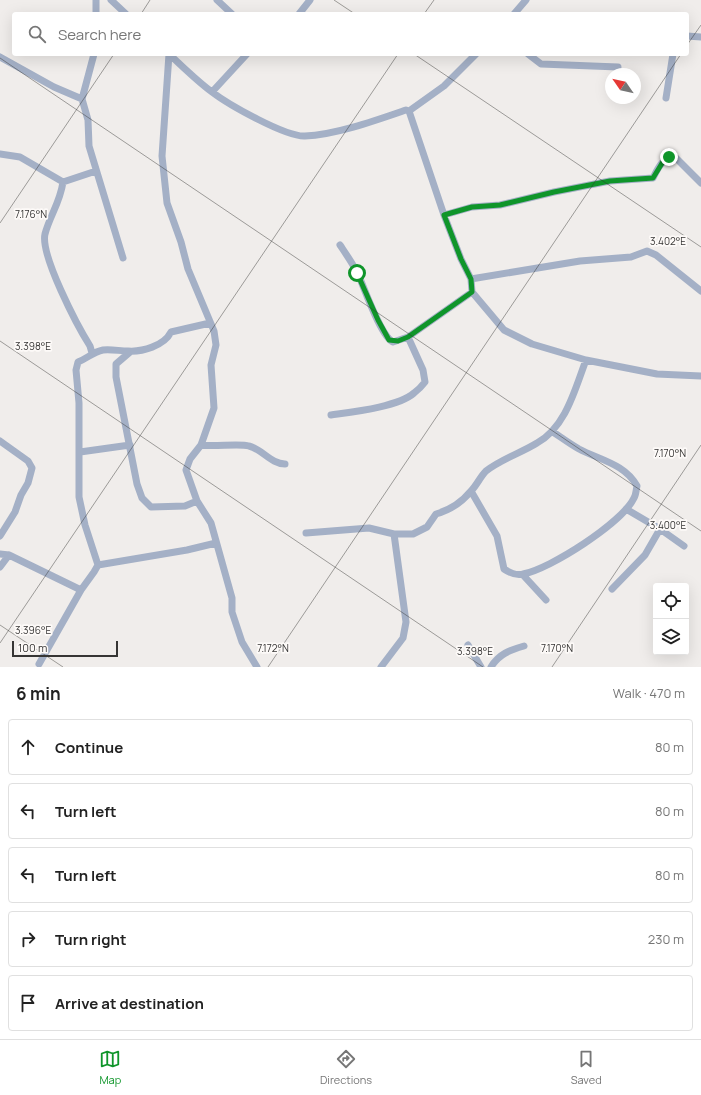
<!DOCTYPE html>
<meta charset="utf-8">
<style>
:root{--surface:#fff;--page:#f6f6f6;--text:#222;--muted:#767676;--line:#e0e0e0;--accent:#0f952a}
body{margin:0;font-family:Manrope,sans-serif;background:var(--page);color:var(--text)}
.controls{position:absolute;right:12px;bottom:12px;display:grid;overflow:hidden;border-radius:4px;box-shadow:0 4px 16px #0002}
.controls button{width:36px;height:36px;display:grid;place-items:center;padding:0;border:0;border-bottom:1px solid var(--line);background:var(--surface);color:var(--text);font:20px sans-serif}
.compass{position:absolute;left:605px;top:68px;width:36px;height:36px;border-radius:50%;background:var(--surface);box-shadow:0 4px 16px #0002;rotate:304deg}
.scale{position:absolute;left:12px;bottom:10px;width:106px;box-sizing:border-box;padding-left:4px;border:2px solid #363534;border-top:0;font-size:11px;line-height:14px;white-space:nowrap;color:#363534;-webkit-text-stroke:3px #fdfaf8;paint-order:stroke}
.stop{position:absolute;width:12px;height:12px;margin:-9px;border:3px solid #0f952a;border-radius:50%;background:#fff}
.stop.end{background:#0f952a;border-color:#fff;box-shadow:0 1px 4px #0008}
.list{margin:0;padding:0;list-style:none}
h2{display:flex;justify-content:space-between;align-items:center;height:52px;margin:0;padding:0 16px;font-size:17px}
h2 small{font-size:13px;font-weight:400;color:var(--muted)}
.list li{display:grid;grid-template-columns:26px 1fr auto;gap:12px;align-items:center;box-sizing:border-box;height:56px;margin:0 8px 8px;padding:0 8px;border:1px solid var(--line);border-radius:4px}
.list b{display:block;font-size:15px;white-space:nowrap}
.list em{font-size:13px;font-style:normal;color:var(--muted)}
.icon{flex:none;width:22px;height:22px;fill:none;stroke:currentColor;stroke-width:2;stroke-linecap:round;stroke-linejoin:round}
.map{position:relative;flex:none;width:701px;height:667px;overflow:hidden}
.search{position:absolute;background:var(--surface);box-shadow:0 4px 16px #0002;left:12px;right:12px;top:12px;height:44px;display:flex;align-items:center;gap:10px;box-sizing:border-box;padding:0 14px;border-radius:4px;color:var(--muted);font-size:15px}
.sheet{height:372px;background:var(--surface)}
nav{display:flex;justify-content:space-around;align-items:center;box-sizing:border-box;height:56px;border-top:1px solid var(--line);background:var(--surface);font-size:11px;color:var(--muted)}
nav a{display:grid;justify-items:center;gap:2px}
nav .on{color:var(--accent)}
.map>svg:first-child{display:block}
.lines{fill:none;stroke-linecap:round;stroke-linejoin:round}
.minor{stroke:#a4b0c6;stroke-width:7}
.route{stroke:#0f952a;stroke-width:5}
.ticks{fill:none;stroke:#363534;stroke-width:1;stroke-opacity:0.45}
.ticks-label{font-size:10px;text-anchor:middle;fill:#363534;stroke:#fdfaf8;stroke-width:3.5;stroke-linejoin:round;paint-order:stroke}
</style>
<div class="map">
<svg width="701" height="667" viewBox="0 0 701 667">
<rect width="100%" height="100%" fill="#f0edeb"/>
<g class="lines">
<path class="minor" d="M96,0V14
M111,0L126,14
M217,0L232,14
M299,14L310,0
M514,14L526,0
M687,36L701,37
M94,54L82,99L88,120L89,146L123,258
M169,54C183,67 197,81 212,92C229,105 286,137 305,136C335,135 377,120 406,110L409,111L444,215L461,259L471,279L472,292L504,330L532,344L586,360L657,374L701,376
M169,54L162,156L167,203L181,242L188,269L214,331L216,345L211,365L214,408L201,445L190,459L186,470L197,501L211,523L232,598V612L242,642L257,667
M528,54L541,64L618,67
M0,57L54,87L82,99
M212,92L247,54
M666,98L673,54
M409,111L444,86L476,54
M0,154L20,157L63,182L96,171
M63,182C60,203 50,215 45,234C40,255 78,327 90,346L92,353
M444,215L472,207L500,205L554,192L610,181L653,178C658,168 664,155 676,158L701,183
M340,245C346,254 353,264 358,274C364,287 381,337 393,342L408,337L472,292
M471,279L580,261L631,257L647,251L656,255L701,291
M130,352L116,364V377L137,484L142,498L151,507L185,506L197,501
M331,415C352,412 398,407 414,393C418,390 422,386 425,382L423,370L408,337
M0,441L28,461L32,468L28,483L21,495L15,512L0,536
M201,445C214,447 240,443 249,446C262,449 271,464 285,464
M80,452L130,445
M471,491L497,536L504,569C510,573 516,576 523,574C550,569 622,523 634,498C636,495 636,490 637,486C625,464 600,460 579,449C570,444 562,438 553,432
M626,509L660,529L684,546
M306,533L369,528L394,534H413L427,527L436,514C450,510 462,502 471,491C477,485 480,477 486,471C501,459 521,453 537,443C566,427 575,389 586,360
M0,554L9,555L81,590
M98,565L187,550L216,543
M0,567L9,555
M523,575L546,600
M612,589L645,555L660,529
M468,645L481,667
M39,664L81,590L94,572L98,565L85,525L79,497V403L76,370L78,362C88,358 93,352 103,350C111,349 120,351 128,351C142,352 164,346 171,332L210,323
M381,667L403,638L406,622L394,534
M491,667C499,654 510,650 524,646"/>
</g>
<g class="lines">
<path class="route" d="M357,273L378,320L389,340L398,341L408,337L472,292L471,279L461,259L444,215L472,207L500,205L554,192L610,181L653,178L664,160L669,157"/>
</g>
<path class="ticks" d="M334,0L355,14M141,14L150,0M424,14L434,0M687,45L701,25M414,54L701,247M0,58L701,531M0,223L114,54M0,341L483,667M0,625L63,667M0,643L398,54M268,667L681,54M552,667L701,445"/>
<g class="ticks-label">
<text x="31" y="218">7.176°N</text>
<text x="668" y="245">3.402°E</text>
<text x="33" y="350">3.398°E</text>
<text x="670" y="457">7.170°N</text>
<text x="668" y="529">3.400°E</text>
<text x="33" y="634">3.396°E</text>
<text x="273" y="652">7.172°N</text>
<text x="557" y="652">7.170°N</text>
<text x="475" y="655">3.398°E</text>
</g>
</svg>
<div class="controls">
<button><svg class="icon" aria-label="locate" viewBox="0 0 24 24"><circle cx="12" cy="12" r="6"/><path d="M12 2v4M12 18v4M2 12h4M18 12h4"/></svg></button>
<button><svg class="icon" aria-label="layers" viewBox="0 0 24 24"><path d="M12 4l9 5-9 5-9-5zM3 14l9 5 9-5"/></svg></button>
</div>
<svg class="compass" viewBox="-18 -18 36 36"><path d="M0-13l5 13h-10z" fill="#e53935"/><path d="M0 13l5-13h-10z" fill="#767676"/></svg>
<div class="scale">100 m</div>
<div class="stop" style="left:357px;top:273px"></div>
<div class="stop end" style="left:669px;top:157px"></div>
<div class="search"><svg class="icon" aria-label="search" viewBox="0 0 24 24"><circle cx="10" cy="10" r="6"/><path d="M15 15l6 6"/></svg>Search here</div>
</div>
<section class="sheet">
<h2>6 min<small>Walk · 470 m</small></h2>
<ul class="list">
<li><svg class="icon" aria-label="ahead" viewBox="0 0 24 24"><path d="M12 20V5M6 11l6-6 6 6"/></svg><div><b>Continue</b></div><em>80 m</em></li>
<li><svg class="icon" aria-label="left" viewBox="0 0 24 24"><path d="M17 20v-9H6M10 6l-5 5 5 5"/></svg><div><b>Turn left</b></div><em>80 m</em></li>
<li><svg class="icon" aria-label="left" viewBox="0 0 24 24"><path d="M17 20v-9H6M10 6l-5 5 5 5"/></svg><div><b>Turn left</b></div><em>80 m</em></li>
<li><svg class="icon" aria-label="right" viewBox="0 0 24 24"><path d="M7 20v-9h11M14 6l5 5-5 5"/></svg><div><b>Turn right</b></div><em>230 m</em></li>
<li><svg class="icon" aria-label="arrive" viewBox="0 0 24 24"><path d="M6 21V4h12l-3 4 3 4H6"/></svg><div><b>Arrive at destination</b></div></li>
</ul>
</section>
<nav>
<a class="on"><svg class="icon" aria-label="map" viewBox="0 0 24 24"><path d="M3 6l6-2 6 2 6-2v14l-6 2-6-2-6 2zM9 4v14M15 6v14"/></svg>Map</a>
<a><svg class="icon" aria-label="directions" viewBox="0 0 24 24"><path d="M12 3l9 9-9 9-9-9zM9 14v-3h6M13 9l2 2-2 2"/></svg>Directions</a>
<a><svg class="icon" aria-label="saved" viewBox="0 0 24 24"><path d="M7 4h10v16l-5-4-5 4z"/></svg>Saved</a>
</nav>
